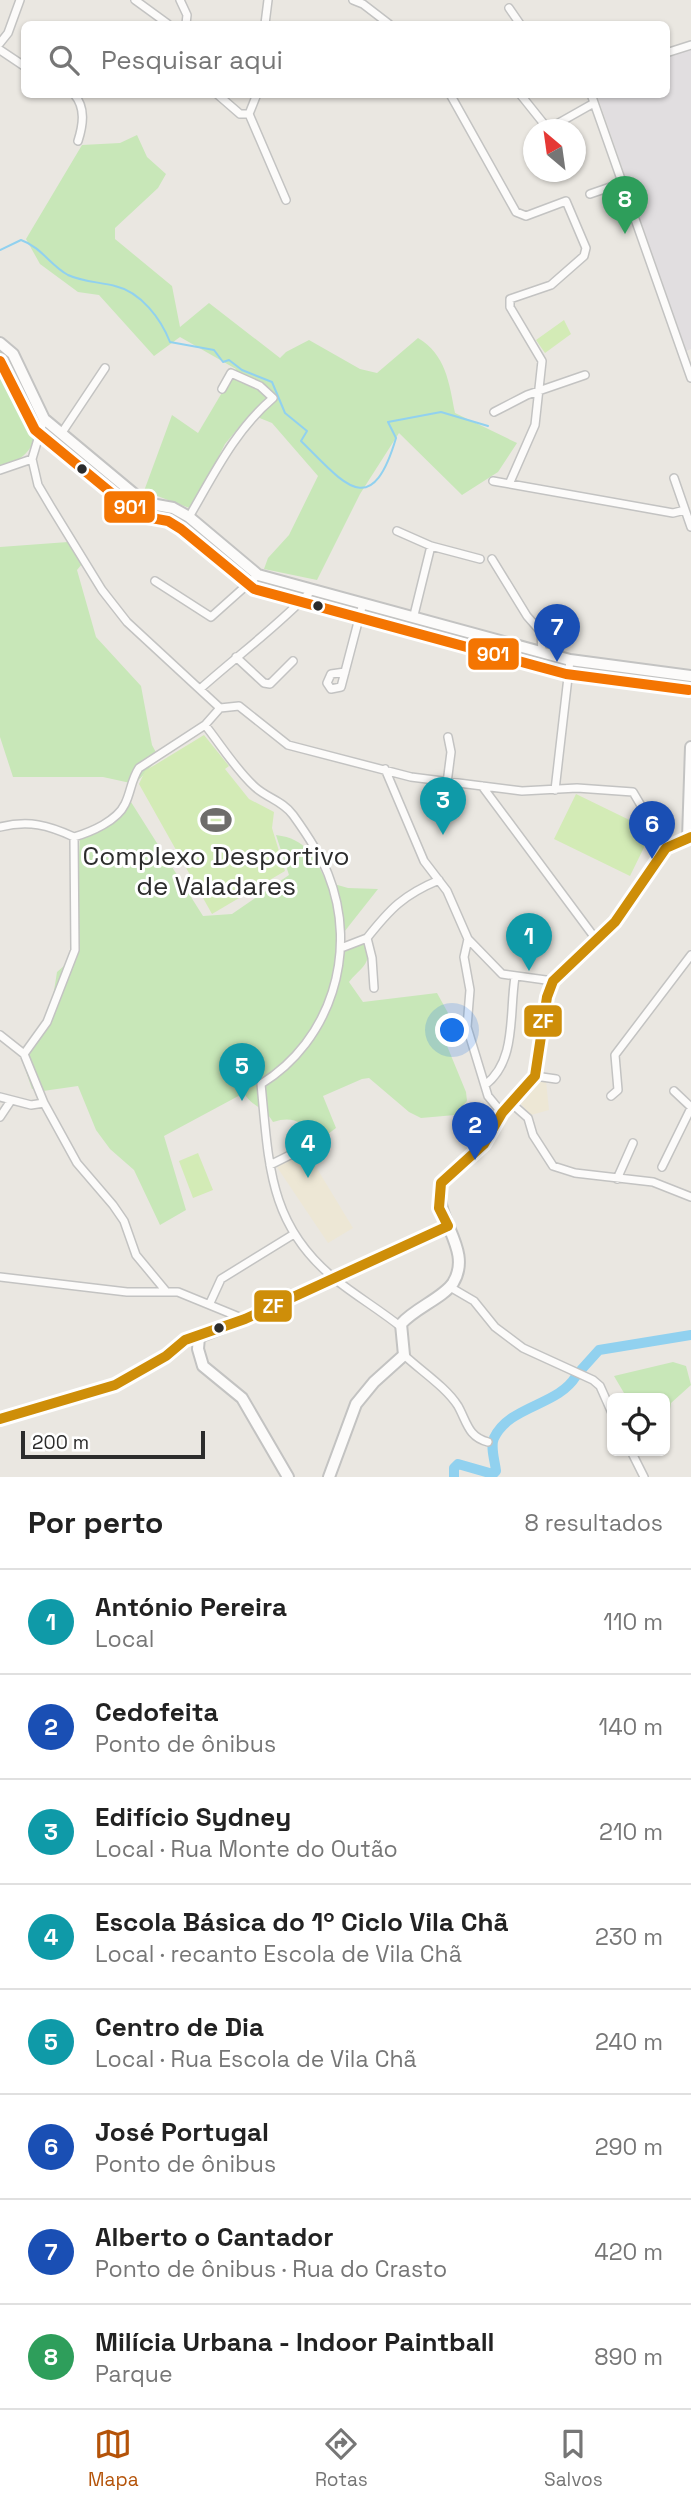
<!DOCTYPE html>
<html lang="pt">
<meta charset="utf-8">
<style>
:root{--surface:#fff;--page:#f6f6f6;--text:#222;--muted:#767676;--line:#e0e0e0;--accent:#b45309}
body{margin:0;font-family:"Space Grotesk",sans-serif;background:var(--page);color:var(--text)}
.controls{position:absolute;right:21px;bottom:21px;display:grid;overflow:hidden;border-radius:10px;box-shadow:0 2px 5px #0004}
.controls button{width:63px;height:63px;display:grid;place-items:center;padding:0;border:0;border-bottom:2px solid var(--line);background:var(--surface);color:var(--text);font:35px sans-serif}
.compass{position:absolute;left:523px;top:119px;width:63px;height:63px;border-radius:50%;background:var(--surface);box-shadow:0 2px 5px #0004;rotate:331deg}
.scale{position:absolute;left:21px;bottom:18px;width:184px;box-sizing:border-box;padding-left:7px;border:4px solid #2c2c2c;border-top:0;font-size:19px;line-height:24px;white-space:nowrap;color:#2c2c2c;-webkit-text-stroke:5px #fff;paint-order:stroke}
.you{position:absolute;left:453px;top:1031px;width:24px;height:24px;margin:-18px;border:5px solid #fff;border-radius:50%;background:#1a73e8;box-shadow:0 0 0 10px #1a73e833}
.badge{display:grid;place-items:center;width:46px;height:46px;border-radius:50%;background:var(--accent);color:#fff;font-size:23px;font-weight:700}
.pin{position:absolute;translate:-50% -58px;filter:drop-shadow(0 2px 4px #0008)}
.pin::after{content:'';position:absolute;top:37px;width:24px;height:21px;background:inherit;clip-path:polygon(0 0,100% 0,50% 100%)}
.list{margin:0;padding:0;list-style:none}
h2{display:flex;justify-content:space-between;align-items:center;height:91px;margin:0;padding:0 28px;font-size:30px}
h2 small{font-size:23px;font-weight:400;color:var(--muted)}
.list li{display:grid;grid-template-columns:46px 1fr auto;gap:21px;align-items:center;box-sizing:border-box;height:105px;padding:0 28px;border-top:2px solid var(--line)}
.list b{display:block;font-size:26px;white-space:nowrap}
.list p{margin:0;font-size:23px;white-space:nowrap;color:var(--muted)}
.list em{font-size:23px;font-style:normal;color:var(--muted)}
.icon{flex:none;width:38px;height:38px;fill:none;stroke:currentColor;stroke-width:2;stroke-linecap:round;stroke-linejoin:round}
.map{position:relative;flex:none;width:691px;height:1477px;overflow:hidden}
.search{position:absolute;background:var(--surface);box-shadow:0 2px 5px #0004;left:21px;right:21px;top:21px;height:77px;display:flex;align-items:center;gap:18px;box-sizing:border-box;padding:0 24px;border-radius:10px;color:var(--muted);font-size:26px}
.sheet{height:931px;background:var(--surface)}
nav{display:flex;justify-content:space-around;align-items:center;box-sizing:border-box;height:98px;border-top:2px solid var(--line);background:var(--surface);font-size:19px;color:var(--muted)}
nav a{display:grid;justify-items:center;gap:4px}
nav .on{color:var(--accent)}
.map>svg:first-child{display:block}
.industrial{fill:#e1dee0}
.education{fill:#ede7d5}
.green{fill:#c8e7b8}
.pitch{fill:#d3ebb6}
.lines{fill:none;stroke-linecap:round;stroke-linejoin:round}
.stream{stroke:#91d1ef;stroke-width:2}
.river{stroke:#91d1ef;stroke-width:10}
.street-casing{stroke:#c3c3c2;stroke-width:10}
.secondary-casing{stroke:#c3c3c2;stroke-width:14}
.street{stroke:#fcfbfa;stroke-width:7}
.secondary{stroke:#fcfbfa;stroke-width:10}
.bus-1-casing{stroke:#fff;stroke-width:16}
.bus-2-casing{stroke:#fff;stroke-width:16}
.bus-1{stroke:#ce8e09;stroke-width:10}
.bus-2{stroke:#f47502;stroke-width:10}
.bus-dot{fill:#2c2c2c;stroke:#fff;stroke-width:2.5}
.labels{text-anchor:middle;stroke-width:6;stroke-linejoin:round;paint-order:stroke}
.poi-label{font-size:26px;fill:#2c2c2c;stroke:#fff}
.line-badge{stroke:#fff;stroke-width:2.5}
.badge-label{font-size:19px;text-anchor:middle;font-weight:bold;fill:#fff}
</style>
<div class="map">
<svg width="691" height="1477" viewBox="0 0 691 1477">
<rect width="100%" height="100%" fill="#eae7e1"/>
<path class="industrial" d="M691,49V349L686,351L597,95L666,94L667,56Z"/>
<path class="education" d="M534,1081H546L549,1110L531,1115L520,1103Z
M307,1152L353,1228L328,1243L277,1167Z"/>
<path class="green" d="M137,135L147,157L166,174L158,188L115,228V239L172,286L180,327L209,303L280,358L286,352L309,340L360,369L377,373L418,338C446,355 449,382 455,413L517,443L498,472L462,495L399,433L360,494L317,580L264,569L268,558L289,535L318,476L272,423L250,414L225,444L192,509L144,491L172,415L198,433L236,369L180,337L154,356L99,295L78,292L40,264L26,239L82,145L120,143Z
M0,350C32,382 63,451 0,467Z
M68,542L82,564L77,570L96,637L141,686L152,745L159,758L135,784L103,777H13L0,737V547Z
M131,802L203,916L232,914L289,875L276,835C307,839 313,856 327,882L348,888L378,889L337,941L367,945C371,966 361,967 349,982L363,1002L437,993L458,1031L445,1041L466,1092L467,1101L455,1115L421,1118L409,1112L369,1078L362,1079L323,1096L336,1128L328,1134L314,1135C301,1121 292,1116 273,1122C264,1106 253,1108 244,1093L164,1136L186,1210L160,1225L134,1170L110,1149L96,1130L78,1086L43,1091L41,1087L32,1089L19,1051C49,1034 52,1003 57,972L65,965L74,945L80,837L107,822Z
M673,1362L686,1366L691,1385L671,1403L665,1440V1398H615L624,1393L614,1376Z"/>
<path class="pitch" d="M564,320L571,334L545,353L536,340Z
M204,735L229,766L225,769L249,799L274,812L272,828L285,871L212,914L139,784L145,771Z
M576,794L652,831L630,876L554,839Z
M198,1153L213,1190L193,1198L179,1161Z"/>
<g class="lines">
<path class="stream" d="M0,250L21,240C41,247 50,265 68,275C83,282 100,282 115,286C141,292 161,319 170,342L214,350L223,362L229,360L242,370L272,382L285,413L307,431L301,441C343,482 371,523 396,438L388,422L441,412L488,426"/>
<path class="river" d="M581,1370L599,1350L691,1335
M454,1477V1468L458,1464L493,1474L496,1471C495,1461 490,1447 494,1438C510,1405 558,1406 576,1376"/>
<g class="street-casing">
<path id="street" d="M135,0L168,24
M180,0L187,15L186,24
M353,0L363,4L389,24
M509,8L520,24
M265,24L268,0
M0,43L8,33L20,0
M0,50L24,66
M666,53L691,45
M74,94C86,108 83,125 78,141
M217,94L240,114H249
M450,94L516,212L526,216L566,201L586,248L584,256L551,285L510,299V307L542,361L535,425L510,482
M520,94L548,129L594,103
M591,94L691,378
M249,114L286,200
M249,114L257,94
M590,194L622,183
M494,412L527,395L585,375
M44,419L32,459L38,485L51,507L102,590L127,622L220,708
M61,434L105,368
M0,470L32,459
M674,478L691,527
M493,481L673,513L685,510
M189,517C214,474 235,430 273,398L260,386L231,373L222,389
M397,531L431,546L480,559
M492,559L527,616L541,632L542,653
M155,581L211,617L258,575
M414,615L431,546
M236,657L264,683L270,684L293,661
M345,672L331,674L327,683L331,689L341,687L363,603
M200,689C238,655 277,627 312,590
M220,708L239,706L288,745L411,777L522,791L577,788L633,792L666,848
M205,725C221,745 236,770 255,787C267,798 283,801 293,815C306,833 320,854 328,874C359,951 331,1041 261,1084C269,1163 268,1225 335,1279C356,1296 380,1310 401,1327
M385,769L424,861L447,891L468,939L464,957L470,990L467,1027L488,1096L502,1113
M447,783L451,752L448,737
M482,786L595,938
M555,790L570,660
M0,827C29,820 48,825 74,837
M74,837C91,832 117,821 125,804C131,792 131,780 139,768L205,725L220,708
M367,938C390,909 403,895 439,880
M367,938L372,958L374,988
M468,939L502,974L553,981
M341,948L367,938
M0,1035L24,1054L44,1103L77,1163L113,1205L124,1221L136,1255L165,1290
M24,1054L47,1022L75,950L74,837
M535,1076L556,1079
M485,1085C517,1061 509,1013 515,977
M674,1091L691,1107
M611,1096L618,1090L615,1055L691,955
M0,1097L31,1105L44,1103
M511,1103L528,1118L533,1135L553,1166L575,1173L653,1182L691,1197
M0,1117L10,1102
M270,1165L302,1149
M662,1167L691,1108
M617,1179L633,1143
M0,1277L127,1292H178L244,1319
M450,1287L474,1301L495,1327L523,1348L593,1380L600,1386L612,1413
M210,1303L221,1279L294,1234
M404,1355C421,1371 446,1387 458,1406C467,1422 468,1437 488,1442
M0,1419L115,1385L166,1356L185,1340L199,1337
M631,1451L644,1477"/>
</g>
<g class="secondary-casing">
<path id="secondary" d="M0,343L13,354L44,419L134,494L151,504L173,508L189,517L258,575L570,660L691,676
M688,838L691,747
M288,1477L242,1398L203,1366L198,1349L199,1337L245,1319L448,1226
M329,1477L356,1404L374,1382L404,1355L401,1324C415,1308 443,1298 453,1283C474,1249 432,1218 441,1183L484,1144L502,1113L535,1076L547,997L553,981L615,922L666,848L691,837"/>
</g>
<use href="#street" class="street"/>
<use href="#secondary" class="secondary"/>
<g class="bus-1-casing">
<path id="bus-1" d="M448,1226L439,1208L441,1183L484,1144L502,1113L535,1076L547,997L553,981L615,922L666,848L691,837
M0,1419L115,1385L166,1356L185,1340L245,1319L448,1226"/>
</g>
<g class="bus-2-casing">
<path id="bus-2" d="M0,361L35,430L126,505L146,517L168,521L181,529L254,589L566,674L689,690"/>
</g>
<use href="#bus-1" class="bus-1"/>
<use href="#bus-2" class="bus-2"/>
</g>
<defs>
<g id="stadium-bare" transform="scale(2.415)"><path d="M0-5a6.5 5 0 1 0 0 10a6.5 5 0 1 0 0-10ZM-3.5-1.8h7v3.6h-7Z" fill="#6e6d6b" stroke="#fff" stroke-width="2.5" paint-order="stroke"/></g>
</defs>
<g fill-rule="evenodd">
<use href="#stadium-bare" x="216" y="820"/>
</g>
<g class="bus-dot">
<circle cx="82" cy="469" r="6"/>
<circle cx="318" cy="606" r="6"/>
<circle cx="219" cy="1328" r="6"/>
</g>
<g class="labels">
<g class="poi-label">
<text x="216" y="865">Complexo Desportivo<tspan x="216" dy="30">de Valadares</tspan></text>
</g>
</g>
<g class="line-badge">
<rect x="103" y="490" width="53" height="34" rx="7" fill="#f47502"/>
<rect x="467" y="637" width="53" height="34" rx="7" fill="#f47502"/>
<rect x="523" y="1004" width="40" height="34" rx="7" fill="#ce8e09"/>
<rect x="253" y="1289" width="40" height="34" rx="7" fill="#ce8e09"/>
</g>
<g class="badge-label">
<text x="130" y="514">901</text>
<text x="493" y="661">901</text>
<text x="543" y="1028">ZF</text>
<text x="273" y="1313">ZF</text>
</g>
</svg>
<div class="controls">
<button><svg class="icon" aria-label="locate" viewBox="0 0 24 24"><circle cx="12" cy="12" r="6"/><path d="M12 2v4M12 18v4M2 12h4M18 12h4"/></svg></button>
</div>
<svg class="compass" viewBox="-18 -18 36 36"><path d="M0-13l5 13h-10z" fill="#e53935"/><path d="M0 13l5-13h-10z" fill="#767676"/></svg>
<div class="scale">200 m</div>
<div class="you"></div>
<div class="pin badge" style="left:529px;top:971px;background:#0f9aa8">1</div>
<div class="pin badge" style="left:475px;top:1160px;background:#1a4fb4">2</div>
<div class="pin badge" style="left:443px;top:835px;background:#0f9aa8">3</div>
<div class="pin badge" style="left:308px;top:1178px;background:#0f9aa8">4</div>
<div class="pin badge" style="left:242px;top:1101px;background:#0f9aa8">5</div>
<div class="pin badge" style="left:652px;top:859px;background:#1a4fb4">6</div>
<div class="pin badge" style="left:557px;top:662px;background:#1a4fb4">7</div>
<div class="pin badge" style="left:625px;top:234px;background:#2e9e5b">8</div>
<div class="search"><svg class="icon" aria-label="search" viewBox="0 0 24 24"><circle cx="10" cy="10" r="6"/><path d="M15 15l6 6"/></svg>Pesquisar aqui</div>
</div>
<section class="sheet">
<h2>Por perto<small>8 resultados</small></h2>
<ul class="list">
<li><span class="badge" style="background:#0f9aa8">1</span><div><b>António Pereira</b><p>Local</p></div><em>110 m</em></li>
<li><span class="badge" style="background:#1a4fb4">2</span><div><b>Cedofeita</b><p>Ponto de ônibus</p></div><em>140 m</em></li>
<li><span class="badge" style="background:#0f9aa8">3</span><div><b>Edifício Sydney</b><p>Local · Rua Monte do Outão</p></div><em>210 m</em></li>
<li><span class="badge" style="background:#0f9aa8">4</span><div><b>Escola Básica do 1º Ciclo Vila Chã</b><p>Local · recanto Escola de Vila Chã</p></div><em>230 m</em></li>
<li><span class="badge" style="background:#0f9aa8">5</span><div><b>Centro de Dia</b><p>Local · Rua Escola de Vila Chã</p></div><em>240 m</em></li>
<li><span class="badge" style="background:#1a4fb4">6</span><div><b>José Portugal</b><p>Ponto de ônibus</p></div><em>290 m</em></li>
<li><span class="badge" style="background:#1a4fb4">7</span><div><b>Alberto o Cantador</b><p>Ponto de ônibus · Rua do Crasto</p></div><em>420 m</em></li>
<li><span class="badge" style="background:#2e9e5b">8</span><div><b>Milícia Urbana - Indoor Paintball</b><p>Parque</p></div><em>890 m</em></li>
</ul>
</section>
<nav>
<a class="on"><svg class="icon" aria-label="map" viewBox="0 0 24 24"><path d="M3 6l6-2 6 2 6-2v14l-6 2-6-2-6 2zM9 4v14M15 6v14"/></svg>Mapa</a>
<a><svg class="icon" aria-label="directions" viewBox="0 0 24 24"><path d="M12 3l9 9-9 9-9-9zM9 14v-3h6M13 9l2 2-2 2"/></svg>Rotas</a>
<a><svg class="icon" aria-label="saved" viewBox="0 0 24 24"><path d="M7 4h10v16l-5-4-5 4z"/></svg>Salvos</a>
</nav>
